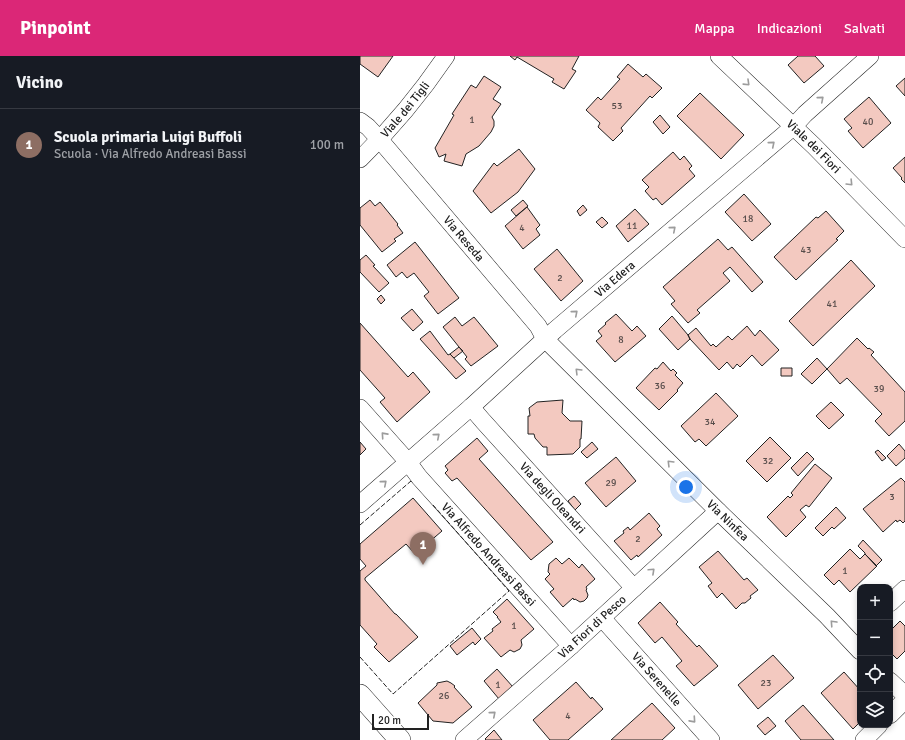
<!DOCTYPE html>
<html lang="it">
<meta charset="utf-8">
<style>
:root{--surface:#171b24;--page:#20242c;--text:#f1f3f6;--muted:#9ea1a6;--line:#363941;--accent:#db2777}
body{margin:0;font-family:Signika,sans-serif;background:var(--page);color:var(--text)}
.controls{position:absolute;right:12px;bottom:12px;display:grid;overflow:hidden;border-radius:8px;box-shadow:0 2px 6px #0003}
.controls button{width:36px;height:36px;display:grid;place-items:center;padding:0;border:0;border-bottom:1px solid var(--line);background:var(--surface);color:var(--text);font:20px sans-serif}
.scale{position:absolute;left:12px;bottom:10px;width:57px;box-sizing:border-box;padding-left:4px;border:2px solid #222;border-top:0;font-size:11px;line-height:14px;white-space:nowrap;color:#222;-webkit-text-stroke:3px #fff;paint-order:stroke}
.you{position:absolute;left:326px;top:431px;width:14px;height:14px;margin:-10px;border:3px solid #fff;border-radius:50%;background:#1a73e8;box-shadow:0 0 0 6px #1a73e833}
.badge{display:grid;place-items:center;width:26px;height:26px;border-radius:50%;background:var(--accent);color:#fff;font-size:13px;font-weight:700}
.pin{position:absolute;translate:-50% -33px;filter:drop-shadow(0 1px 2px #0008)}
.pin::after{content:'';position:absolute;top:21px;width:14px;height:12px;background:inherit;clip-path:polygon(0 0,100% 0,50% 100%)}
.list{margin:0;padding:0;list-style:none}
h2{display:flex;justify-content:space-between;align-items:center;height:52px;margin:0;padding:0 16px;font-size:17px}
h2 small{font-size:13px;font-weight:400;color:var(--muted)}
.list li{display:grid;grid-template-columns:26px 1fr auto;gap:12px;align-items:center;box-sizing:border-box;height:72px;padding:0 16px;border-top:1px solid var(--line)}
.list b{display:block;font-size:15px;white-space:nowrap}
.list p{margin:0;font-size:13px;white-space:nowrap;color:var(--muted)}
.list em{font-size:13px;font-style:normal;color:var(--muted)}
.icon{flex:none;width:22px;height:22px;fill:none;stroke:currentColor;stroke-width:2;stroke-linecap:round;stroke-linejoin:round}
.map{position:relative;flex:none;width:545px;height:684px;overflow:hidden}
header{display:flex;align-items:center;gap:24px;box-sizing:border-box;height:56px;padding:0 20px;background:var(--accent);color:#fff}
header strong{font-size:19px}
nav{display:flex;gap:22px;margin-inline-start:auto;font-size:14px}
main{display:flex}
aside{flex:1;background:var(--surface)}
.map>svg:first-child{display:block}
.building{fill:#f3c9c0;stroke:#222}
.lines{fill:none;stroke-linecap:round;stroke-linejoin:round}
.minor-casing{stroke:#222;stroke-width:18}
.tertiary-casing{stroke:#222;stroke-width:22}
.minor{stroke:#fff;stroke-width:17}
.tertiary{stroke:#fff;stroke-width:21}
.fence{stroke:#222;stroke-width:1;stroke-dasharray:5 2;stroke-linecap:butt}
.oneway{stroke:#9c9c9c}
.labels{text-anchor:middle;stroke-width:3;stroke-linejoin:round;paint-order:stroke}
.number-label{font-size:10px;fill:#564c4a}
.street-label{font-size:12px;fill:#222;stroke:#fff}
</style>
<header>
<strong>Pinpoint</strong>
<nav><a>Mappa</a><a>Indicazioni</a><a>Salvati</a></nav>
</header>
<main>
<aside>
<h2>Vicino<small></small></h2>
<ul class="list">
<li><span class="badge" style="background:#8d6e63">1</span><div><b>Scuola primaria Luigi Buffoli</b><p>Scuola · Via Alfredo Andreasi Bassi</p></div><em>100 m</em></li>
</ul>
</aside>
<div class="map">
<svg width="545" height="684" viewBox="0 0 545 684">
<rect width="100%" height="100%" fill="#fff"/>
<path class="building" d="M0,0H33L18,21L0,8Z
M150,0H219L212,13L216,15L204,33L192,26L194,23L157,1L155,4Z
M438,0H455L464,10L444,27L428,9Z
M268,8L283,21L286,18L302,32L292,42L290,40L261,72L263,75L253,85L238,71L240,67L226,54L238,41L241,44L260,23L257,21Z
M124,20L141,31L133,43L141,48L132,61L134,65V70L131,76L119,90L106,98L102,110L84,105L86,98L79,101L75,92L94,59L92,58L111,29L116,32Z
M545,22V40L536,30Z
M340,37L384,79L361,103L317,60Z
M509,41L531,67L503,92L488,75L492,72L484,63Z
M300,59L310,71L303,78L293,66Z
M159,93L175,113L158,136L131,157L113,135L134,107L137,110Z
M313,96L320,104L324,100L332,110L329,113L335,120L302,149L296,142L293,144L285,135L289,131L282,124Z
M545,101V127L541,123L542,122L533,112Z
M384,138L411,168L392,185L365,156Z
M10,144L15,150L20,146L38,168L37,169L43,177L34,183L36,185L22,196L0,169V152Z
M163,144L168,150L156,160L151,154Z
M223,149L227,154L220,160L217,155Z
M167,151L180,169L176,173L180,179L163,193L145,170Z
M275,153L289,168L268,186L256,170Z
M466,155L484,175L476,183L478,184L436,224L414,201L456,161L458,162Z
M242,161L248,167L242,172L236,166Z
M358,183L368,194L372,191L403,226L392,236L370,211L363,217L370,225L337,254L340,257L328,267L311,248L315,245L303,231Z
M55,186L99,242L78,258L64,240L69,236L54,217L47,222L42,216L36,221L27,209Z
M197,193L223,225L201,245L174,213Z
M6,199L15,209L13,210L29,227L19,236L0,216V204Z
M491,204L515,230L453,290L429,265Z
M21,239L25,244L21,248L17,243Z
M52,253L63,266L53,275L41,262Z
M256,258L272,275L277,270L286,280L255,306L236,285L242,280L238,275L246,268L245,267Z
M312,260L328,279L330,283L318,294L299,273Z
M95,261L102,270L114,261L138,290L111,310L105,303L107,301L83,271Z
M0,267L48,321L53,316L70,336L37,366L20,346L25,342L0,314Z
M387,270L395,280L400,274L419,294L402,310L392,299L380,311L377,308L373,313L367,306L359,314L330,283L328,279L336,272L351,290L353,288L356,291L368,280L372,284Z
M70,275L88,299L90,298L106,315L96,323L60,283Z
M497,282L508,293L509,292L514,296L511,299L545,336V365L529,380L515,365L522,358L487,322L480,328L467,313Z
M99,291L103,295L94,302L90,298Z
M457,302L467,313L452,328L441,318Z
M303,306L311,315L313,313L317,317L315,319L323,327L317,334L318,335L299,354L276,332L295,312L297,313Z
M421,312H432V320H421Z
M356,337L378,360L346,390L339,383L335,386L321,370Z
M203,344L202,357L210,365H222L221,383H220V391L213,398L187,399V391H183L175,382L174,378H168V360H170L169,352L177,346Z
M471,346L484,359L469,373L456,360Z
M410,381L431,402L407,426L386,405Z
M117,382L128,395L119,403L193,486L171,504L97,422L92,425L85,417L88,414L85,410Z
M0,386L6,393L0,399Z
M232,386L238,393L227,402L221,396Z
M539,388L545,395V402L536,410L527,400Z
M518,394L526,402L522,405L515,396Z
M447,396L454,403L438,420L431,412Z
M256,401L276,425L246,451L225,427Z
M455,408L472,422L449,451L446,449L440,454L446,461L426,481L407,461L428,440L430,442L433,439L431,437Z
M541,422L545,426V465L543,467L540,464L537,466L536,464L523,476L503,453L536,426Z
M214,440L221,448L215,454L208,445Z
M53,442L82,475L55,498L46,488L5,522V524L35,558H36L58,581L29,606L14,591L17,588L0,569V515L6,510L0,503V488Z
M476,451L486,462L474,473L472,471L463,480L455,472Z
M289,457L300,470L297,473L302,479L278,501L277,499L271,504L254,485L264,477L263,475L268,471L270,474Z
M503,484L522,504L516,510L505,498V497L498,490Z
M490,493L500,503L505,498L517,510L490,536L479,524L474,529L464,519Z
M358,495L384,524L387,522L398,534L390,540L391,542L385,547H382L376,553L362,537L357,542L348,530L352,527L339,511Z
M196,502L202,508L209,502L219,512L222,508L235,523L226,531L227,533L226,534L228,539L227,542L224,545L220,546L215,543L214,544L213,542L203,551L190,536L194,533L185,523L190,518L188,516L189,508Z
M147,543L174,573L161,584L162,589L160,593L154,596L150,594L141,601L124,582L133,575L132,573L141,566L137,561H138L133,556Z
M300,546L318,566L316,568L337,591L339,589L358,610L334,630L316,610L322,605L302,581L295,587L278,567Z
M540,565L545,570V595L537,603L530,596V575Z
M112,572L121,583L115,589L113,586L97,599L90,590Z
M413,599L434,622L398,653L378,629Z
M137,613L153,631L139,643L124,625Z
M484,616L500,634V666L493,673L461,637Z
M87,625L91,627L95,630L94,631L112,651L93,667L73,665L58,647L77,629V627Z
M216,626L231,643L232,641L243,653L208,684H190L173,664Z
M292,647L315,672L302,684H251Z
M443,649L474,684H441L425,665Z
M408,661L416,670L405,679L397,670Z
M134,674L142,684H126L125,683Z"/>
<g class="lines">
<g class="minor-casing">
<g id="minor">
<path id="s1" d="M359,0L454,90L545,183"/>
<path id="s2" d="M0,65L8,71L20,84L178,270L185,283L358,455L467,560L500,595"/>
<path id="s3" d="M0,103C32,72 61,37 86,0"/>
<path id="s4" d="M111,351L123,365L274,532"/>
<path id="s5" d="M0,352L48,406L59,421L211,590"/>
<path id="s6" d="M0,448L111,351L195,274L433,71L445,58L510,0"/>
<path d="M530,547L545,533"/>
<path id="s7" d="M242,562L351,684"/>
<path d="M530,625L545,639"/>
<path d="M530,659L545,644"/>
<path id="s8" d="M104,684L211,590L358,455"/>
<path d="M504,684L519,669"/>
</g>
</g>
<g class="tertiary-casing">
<path id="tertiary" d="M0,639L40,684"/>
</g>
<use href="#minor" class="minor"/>
<use href="#tertiary" class="tertiary"/>
<path class="fence" d="M0,469L51,425L53,427
M0,601L33,638L149,535L73,449"/>
</g>
<defs><path id="oneway-chevron" d="M-2-3.5L2.5 0L-2 3.5" fill="none" stroke-width="1.6" stroke-linecap="round" stroke-linejoin="round"/></defs>
<g class="oneway">
<use href="#oneway-chevron" transform="translate(387 27) rotate(44)"/>
<use href="#oneway-chevron" transform="translate(461 43) rotate(-41)"/>
<use href="#oneway-chevron" transform="translate(412 88) rotate(-40)"/>
<use href="#oneway-chevron" transform="translate(490 127) rotate(46)"/>
<use href="#oneway-chevron" transform="translate(313 173) rotate(-41)"/>
<use href="#oneway-chevron" transform="translate(215 257) rotate(-41)"/>
<use href="#oneway-chevron" transform="translate(218 315) rotate(-135)"/>
<use href="#oneway-chevron" transform="translate(24 379) rotate(-132)"/>
<use href="#oneway-chevron" transform="translate(77 380) rotate(-41)"/>
<use href="#oneway-chevron" transform="translate(310 407) rotate(-135)"/>
<use href="#oneway-chevron" transform="translate(24 427) rotate(-41)"/>
<use href="#oneway-chevron" transform="translate(292 515) rotate(-43)"/>
<use href="#oneway-chevron" transform="translate(473 567) rotate(-133)"/>
<use href="#oneway-chevron" transform="translate(133 658) rotate(-41)"/>
<use href="#oneway-chevron" transform="translate(333 664) rotate(48)"/>
</g>
<g class="labels">
<g class="number-label">
<text x="257" y="53">53</text>
<text x="112" y="67">1</text>
<text x="508" y="69">40</text>
<text x="388" y="166">18</text>
<text x="272" y="173">11</text>
<text x="162" y="175">4</text>
<text x="446" y="197">43</text>
<text x="200" y="225">2</text>
<text x="472" y="251">41</text>
<text x="261" y="287">8</text>
<text x="300" y="333">36</text>
<text x="519" y="336">39</text>
<text x="350" y="369">34</text>
<text x="408" y="408">32</text>
<text x="251" y="430">29</text>
<text x="532" y="444">3</text>
<text x="278" y="486">2</text>
<text x="485" y="518">1</text>
<text x="154" y="573">1</text>
<text x="406" y="630">23</text>
<text x="138" y="632">1</text>
<text x="84" y="643">26</text>
<text x="208" y="663">4</text>
</g>
<g class="street-label">
<text dy="4" stroke="none"><textPath href="#s3" startOffset="67">Viale dei Tigli</textPath></text>
<text dy="4" stroke="none"><textPath href="#s1" startOffset="131">Viale dei Fiori</textPath></text>
<text dy="4" stroke="none"><textPath href="#s2" startOffset="157">Via Reseda</textPath></text>
<text dy="4" stroke="none"><textPath href="#s6" startOffset="340">Via Edera</textPath></text>
<text dy="4" stroke="none"><textPath href="#s4" startOffset="122">Via degli Oleandri</textPath></text>
<text dy="4" stroke="none"><textPath href="#s2" startOffset="544">Via Ninfea</textPath></text>
<text dy="4" stroke="none"><textPath href="#s5" startOffset="195">Via Alfredo Andreasi Bassi</textPath></text>
<text dy="4" stroke="none"><textPath href="#s8" startOffset="171">Via Fiori di Pesco</textPath></text>
<text dy="4" stroke="none"><textPath href="#s7" startOffset="82">Via Serenelle</textPath></text>
</g>
</g>
</svg>
<div class="controls">
<button>+</button>
<button>−</button>
<button><svg class="icon" aria-label="locate" viewBox="0 0 24 24"><circle cx="12" cy="12" r="6"/><path d="M12 2v4M12 18v4M2 12h4M18 12h4"/></svg></button>
<button><svg class="icon" aria-label="layers" viewBox="0 0 24 24"><path d="M12 4l9 5-9 5-9-5zM3 14l9 5 9-5"/></svg></button>
</div>
<div class="scale">20 m</div>
<div class="you"></div>
<div class="pin badge" style="left:63px;top:509px;background:#8d6e63">1</div>
</div>
</main>
